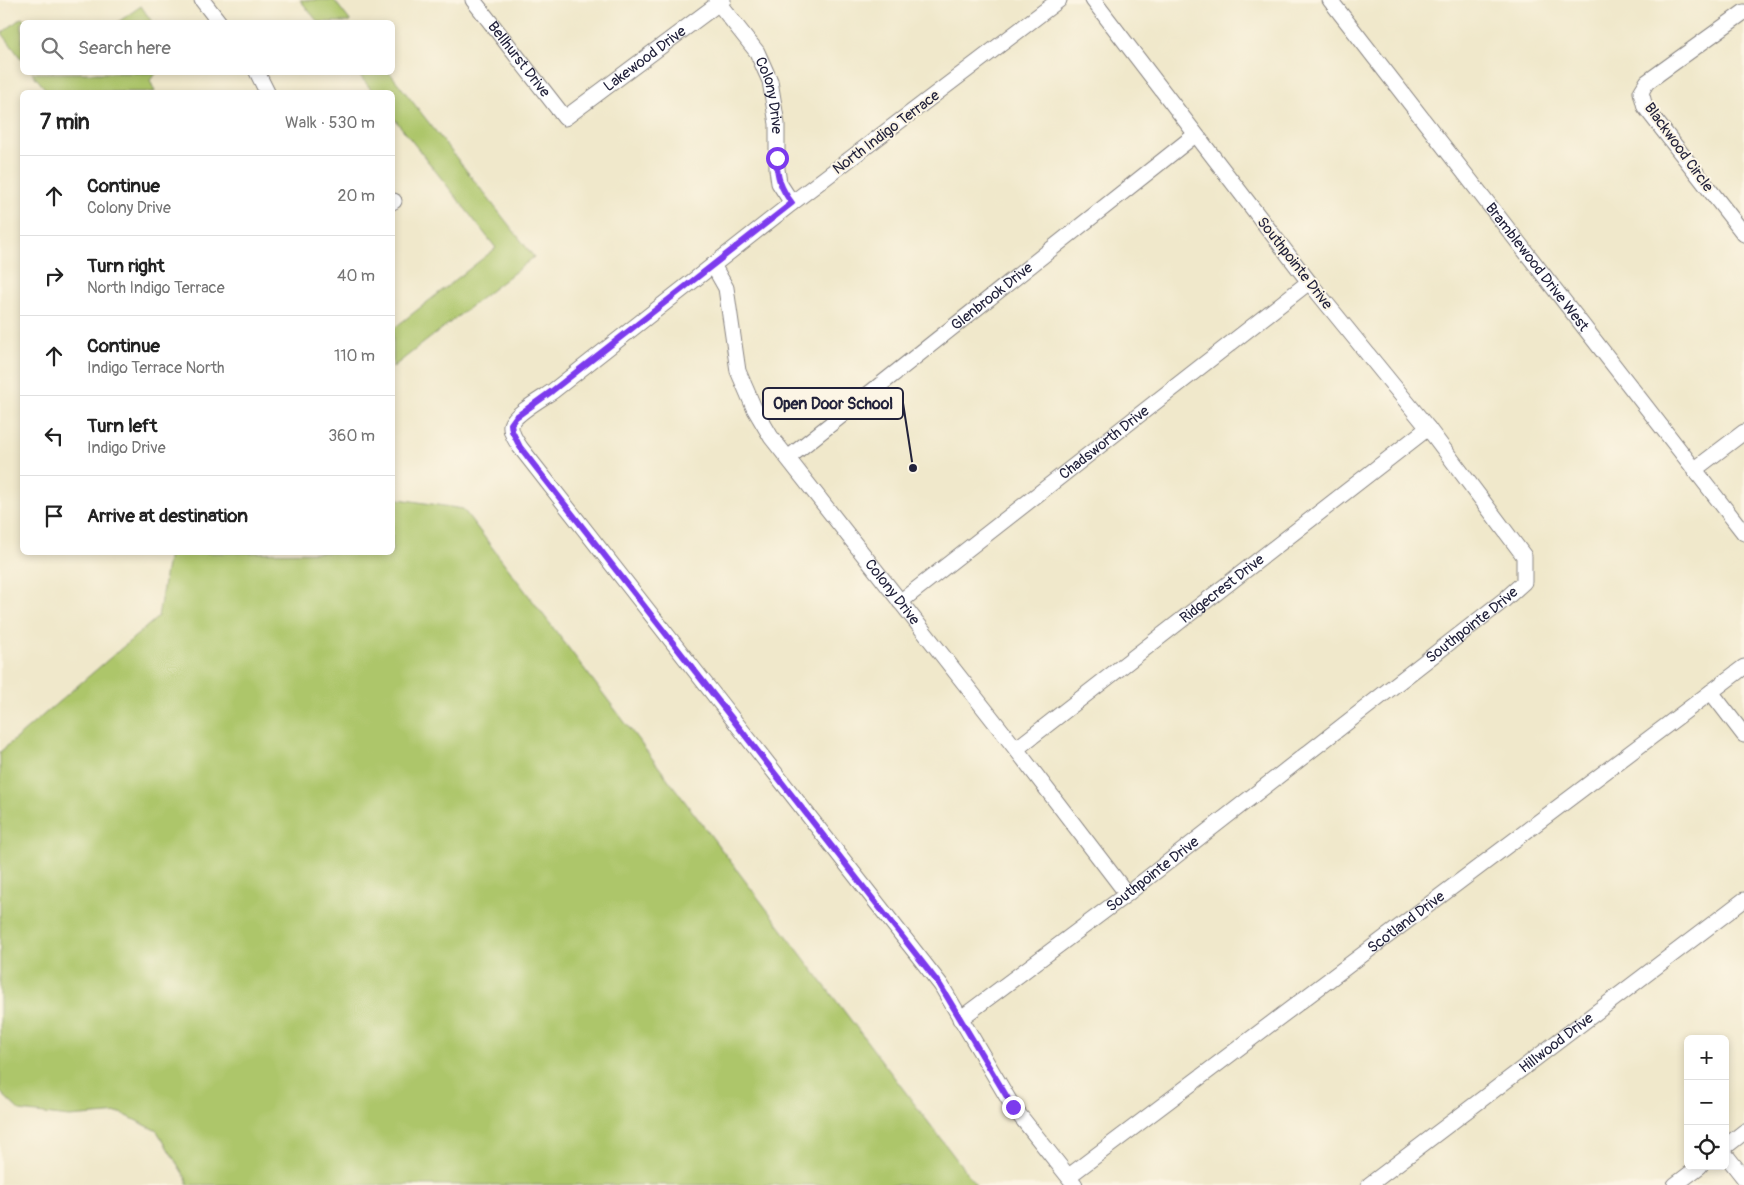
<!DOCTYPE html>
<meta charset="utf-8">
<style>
:root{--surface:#fff;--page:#f2f2f2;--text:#222;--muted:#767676;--line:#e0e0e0}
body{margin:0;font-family:Pangolin,sans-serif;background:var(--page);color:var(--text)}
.controls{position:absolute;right:15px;bottom:15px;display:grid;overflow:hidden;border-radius:8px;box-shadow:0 2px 8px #0003}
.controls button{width:45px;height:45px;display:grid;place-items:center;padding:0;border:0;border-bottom:1px solid var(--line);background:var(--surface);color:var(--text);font:25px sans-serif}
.stop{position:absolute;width:15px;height:15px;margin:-11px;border:4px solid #7c3aed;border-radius:50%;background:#fff}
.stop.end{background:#7c3aed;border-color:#fff;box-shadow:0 1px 5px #0008}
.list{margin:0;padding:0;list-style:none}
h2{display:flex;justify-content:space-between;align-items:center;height:65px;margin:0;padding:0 20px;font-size:21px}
h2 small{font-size:16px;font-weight:400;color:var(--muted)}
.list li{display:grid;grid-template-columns:32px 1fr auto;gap:15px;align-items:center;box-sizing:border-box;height:80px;padding:0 20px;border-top:1px solid var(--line)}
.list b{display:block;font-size:19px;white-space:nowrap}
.list p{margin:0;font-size:16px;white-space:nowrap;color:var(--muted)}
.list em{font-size:16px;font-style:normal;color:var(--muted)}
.icon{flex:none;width:28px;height:28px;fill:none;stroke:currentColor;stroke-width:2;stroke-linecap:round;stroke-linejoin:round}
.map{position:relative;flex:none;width:1744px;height:1185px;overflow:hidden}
.search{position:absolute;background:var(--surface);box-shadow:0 2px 8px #0003;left:20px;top:20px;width:375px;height:55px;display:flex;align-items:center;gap:12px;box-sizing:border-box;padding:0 18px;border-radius:8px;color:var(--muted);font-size:19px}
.panel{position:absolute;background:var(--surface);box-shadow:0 2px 8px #0003;left:20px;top:90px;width:375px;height:465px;border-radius:8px}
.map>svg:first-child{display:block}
.green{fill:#adc66b;stroke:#687453}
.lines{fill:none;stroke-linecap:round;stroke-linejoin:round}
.street-casing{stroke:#898583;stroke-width:17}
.street{stroke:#fff;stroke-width:15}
.route{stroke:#7c3aed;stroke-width:6}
.labels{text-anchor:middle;stroke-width:4;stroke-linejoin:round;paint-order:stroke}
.street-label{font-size:15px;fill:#22223b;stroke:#fcf5e5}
.leader{fill:none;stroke:#22223b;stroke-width:2}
.callout-dot{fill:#22223b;stroke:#fcf5e5;stroke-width:2}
.callout{fill:#fcf5e5;stroke:#22223b;stroke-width:2}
.callout-label{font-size:16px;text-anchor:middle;font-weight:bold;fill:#22223b}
</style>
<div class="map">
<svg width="1744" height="1185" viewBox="0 0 1744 1185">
<rect width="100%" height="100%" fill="#fcf5e5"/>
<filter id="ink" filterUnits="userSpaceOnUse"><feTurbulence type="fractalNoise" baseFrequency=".02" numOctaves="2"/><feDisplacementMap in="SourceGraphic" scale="10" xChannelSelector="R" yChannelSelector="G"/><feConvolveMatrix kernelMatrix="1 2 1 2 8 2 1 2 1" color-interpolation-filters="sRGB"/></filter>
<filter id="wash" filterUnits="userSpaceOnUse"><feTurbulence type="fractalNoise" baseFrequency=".0096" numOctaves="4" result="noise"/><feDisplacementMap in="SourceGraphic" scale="20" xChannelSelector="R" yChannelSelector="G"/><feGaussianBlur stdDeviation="1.12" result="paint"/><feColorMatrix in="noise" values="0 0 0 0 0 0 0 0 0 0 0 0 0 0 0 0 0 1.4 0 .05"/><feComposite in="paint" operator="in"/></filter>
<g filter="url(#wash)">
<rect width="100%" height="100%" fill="#f0e8cb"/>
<path class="green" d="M300,0H334L351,22H318Z
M141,6L152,22H118Z
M21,18L30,22H22V60L2,33Z
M32,73H157L150,80L155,92H48Z
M358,73H390L534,257L393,367V329L496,248L393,117L392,92H373Z
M393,498L463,509L976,1185H187V1180L157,1131L121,1113L69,1117L20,1111L0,1092V752L158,617L169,553L392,552Z"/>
</g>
<g filter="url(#ink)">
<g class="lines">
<g class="street-casing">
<g id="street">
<path d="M202,0L219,22"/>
<path id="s1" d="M473,0L565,118L723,0"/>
<path id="s2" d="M716,0L757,52L770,81L777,124V169L779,183L792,203"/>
<path d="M1059,0L792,203L553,391C543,398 514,414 511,425C510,432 516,441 520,447L941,985L1013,1107L1075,1185"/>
<path id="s3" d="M1330,0L1744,533"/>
<path d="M1744,12L1647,82L1641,92L1645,107L1744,234"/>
<path d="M257,72L267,92"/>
<path d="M392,202L394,201"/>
<path id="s4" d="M713,265L726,288L738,371L754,408L771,437L1016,749L1127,894"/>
<path id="s5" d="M788,458L1195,135"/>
<path d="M1694,470L1744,432"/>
<path id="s6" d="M900,602L1309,282"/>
<path d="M1711,692L1744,735"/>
<path id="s7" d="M1016,749L1428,428"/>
<path id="s8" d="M960,1019L1127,894L1504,600L1524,582V556L1428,428L1309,282L1093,0"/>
<path d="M1725,1147L1744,1132"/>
<path d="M1725,1154L1744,1178"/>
<path id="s9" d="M1069,1176L1744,667"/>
<path id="s10" d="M1369,1185L1744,900"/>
<path d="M1675,1185L1700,1166"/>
</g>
</g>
<use href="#street" class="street"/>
</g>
</g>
<g class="lines" filter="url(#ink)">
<path class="route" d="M777,158C776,176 781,189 792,203L552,391L516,417L511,424L512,431L520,447L940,985L1013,1107"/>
</g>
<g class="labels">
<g class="street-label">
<text dy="5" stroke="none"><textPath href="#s1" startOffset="75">Bellhurst Drive</textPath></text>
<text dy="5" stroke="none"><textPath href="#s1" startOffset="249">Lakewood Drive</textPath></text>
<text dy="5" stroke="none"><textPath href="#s2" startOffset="112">Colony Drive</textPath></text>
<text transform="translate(886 132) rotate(-37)" y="5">North Indigo Terrace</text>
<text transform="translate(1679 147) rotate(54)" y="5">Blackwood Circle</text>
<text transform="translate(1295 263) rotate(52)" y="5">Southpointe Drive</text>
<text dy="5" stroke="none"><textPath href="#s3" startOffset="338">Bramblewood Drive West</textPath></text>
<text dy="5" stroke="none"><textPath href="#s5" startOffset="260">Glenbrook Drive</textPath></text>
<text dy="5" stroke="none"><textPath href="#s6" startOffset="259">Chadsworth Drive</textPath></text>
<text dy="5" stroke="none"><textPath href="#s7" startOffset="261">Ridgecrest Drive</textPath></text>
<text dy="5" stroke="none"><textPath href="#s4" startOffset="381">Colony Drive</textPath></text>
<text dy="5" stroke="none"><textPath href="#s8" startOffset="646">Southpointe Drive</textPath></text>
<text dy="5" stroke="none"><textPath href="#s8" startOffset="241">Southpointe Drive</textPath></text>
<text dy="5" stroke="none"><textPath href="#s9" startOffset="422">Scotland Drive</textPath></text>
<text dy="5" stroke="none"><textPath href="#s10" startOffset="235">Hillwood Drive</textPath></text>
</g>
</g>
<path class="leader" d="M913 468L903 403"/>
<circle class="callout-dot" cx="913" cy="468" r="5"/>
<rect class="callout" x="763" y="388" width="140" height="31" rx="5"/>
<g class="callout-label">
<text x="833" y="409">Open Door School</text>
</g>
</svg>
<div class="controls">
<button>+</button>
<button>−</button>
<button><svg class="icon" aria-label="locate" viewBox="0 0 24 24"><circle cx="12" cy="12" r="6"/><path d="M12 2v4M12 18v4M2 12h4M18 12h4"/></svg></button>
</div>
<div class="stop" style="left:777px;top:158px"></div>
<div class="stop end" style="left:1013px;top:1107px"></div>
<div class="search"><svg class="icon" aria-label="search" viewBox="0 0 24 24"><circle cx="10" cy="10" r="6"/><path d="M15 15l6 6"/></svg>Search here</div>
<section class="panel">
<h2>7 min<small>Walk · 530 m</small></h2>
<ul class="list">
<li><svg class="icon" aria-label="ahead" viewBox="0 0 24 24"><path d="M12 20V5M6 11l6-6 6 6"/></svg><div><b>Continue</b><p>Colony Drive</p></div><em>20 m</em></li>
<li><svg class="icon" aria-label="right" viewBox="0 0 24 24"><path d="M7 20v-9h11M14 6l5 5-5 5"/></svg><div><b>Turn right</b><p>North Indigo Terrace</p></div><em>40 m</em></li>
<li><svg class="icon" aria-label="ahead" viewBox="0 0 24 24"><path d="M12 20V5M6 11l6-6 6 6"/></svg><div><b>Continue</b><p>Indigo Terrace North</p></div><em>110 m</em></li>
<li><svg class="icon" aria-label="left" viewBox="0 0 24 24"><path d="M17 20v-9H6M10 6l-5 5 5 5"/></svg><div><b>Turn left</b><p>Indigo Drive</p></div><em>360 m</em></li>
<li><svg class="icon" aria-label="arrive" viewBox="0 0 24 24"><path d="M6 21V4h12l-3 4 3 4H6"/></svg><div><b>Arrive at destination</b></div></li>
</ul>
</section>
</div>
